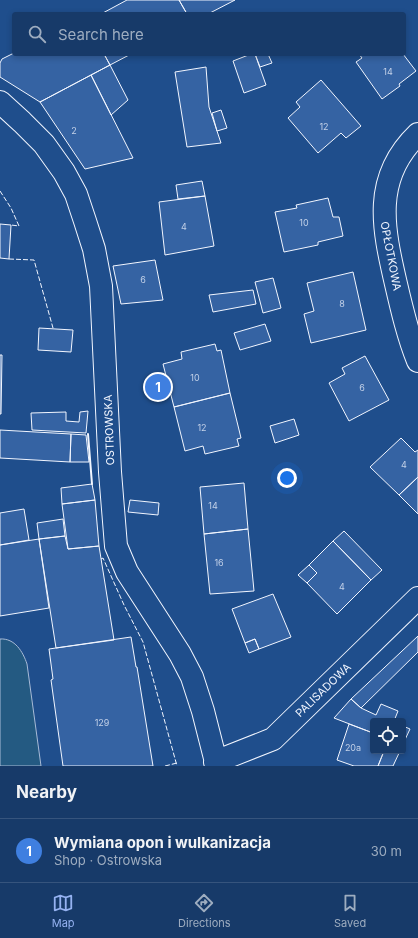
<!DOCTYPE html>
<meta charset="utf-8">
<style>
:root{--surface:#173a69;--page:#20416f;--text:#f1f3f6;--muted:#9eadc0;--line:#36547d;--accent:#95b2f1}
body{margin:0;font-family:Inter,sans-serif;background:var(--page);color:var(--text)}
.controls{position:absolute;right:12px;bottom:12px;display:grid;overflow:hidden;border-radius:4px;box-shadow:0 2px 6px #0003}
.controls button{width:36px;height:36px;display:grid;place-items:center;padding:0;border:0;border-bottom:1px solid var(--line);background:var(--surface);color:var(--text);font:20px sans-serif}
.you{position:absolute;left:287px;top:478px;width:14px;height:14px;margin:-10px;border:3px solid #fff;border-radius:50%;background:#1a73e8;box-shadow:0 0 0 6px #1a73e833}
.badge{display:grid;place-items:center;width:26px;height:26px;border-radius:50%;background:var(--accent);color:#fff;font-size:13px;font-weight:700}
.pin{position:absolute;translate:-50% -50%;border:2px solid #fff;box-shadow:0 1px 4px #0006}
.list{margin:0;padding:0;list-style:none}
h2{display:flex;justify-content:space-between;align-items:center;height:52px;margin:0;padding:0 16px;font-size:17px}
h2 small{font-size:13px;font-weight:400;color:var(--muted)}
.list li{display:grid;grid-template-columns:26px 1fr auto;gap:12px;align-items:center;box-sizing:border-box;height:64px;padding:0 16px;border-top:1px solid var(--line)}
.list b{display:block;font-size:15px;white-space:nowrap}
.list p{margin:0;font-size:13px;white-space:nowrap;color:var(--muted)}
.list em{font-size:13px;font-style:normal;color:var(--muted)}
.icon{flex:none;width:22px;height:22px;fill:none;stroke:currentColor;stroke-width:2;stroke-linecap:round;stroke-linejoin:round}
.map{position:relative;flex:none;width:418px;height:766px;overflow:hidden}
.search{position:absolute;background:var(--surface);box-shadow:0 2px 6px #0003;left:12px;right:12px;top:12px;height:44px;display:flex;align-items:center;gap:10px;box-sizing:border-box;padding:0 14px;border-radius:4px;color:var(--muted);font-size:15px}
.sheet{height:116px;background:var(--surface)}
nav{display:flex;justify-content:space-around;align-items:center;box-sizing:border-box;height:56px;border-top:1px solid var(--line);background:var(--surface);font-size:11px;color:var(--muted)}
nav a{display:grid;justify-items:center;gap:2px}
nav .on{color:var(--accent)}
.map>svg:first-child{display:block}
.green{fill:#245a82;stroke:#a8bbd7}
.building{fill:#3563a3;stroke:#f2f6ff}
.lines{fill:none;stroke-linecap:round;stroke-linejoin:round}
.minor-casing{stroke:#f2f6ff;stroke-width:24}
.minor{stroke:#1f4e8c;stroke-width:22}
.fence{stroke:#f2f6ff;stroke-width:1;stroke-dasharray:5 2;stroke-linecap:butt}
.wall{stroke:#f2f6ff;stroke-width:2}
.labels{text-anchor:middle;stroke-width:3;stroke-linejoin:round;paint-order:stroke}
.number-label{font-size:9px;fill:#c3d1e8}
.street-label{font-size:11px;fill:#f2f6ff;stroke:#1f4e8c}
</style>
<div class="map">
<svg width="418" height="766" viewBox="0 0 418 766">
<rect width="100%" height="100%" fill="#1f4e8c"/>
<path class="green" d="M0,639C15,638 23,652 27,664L41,766H0Z"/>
<path class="building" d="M127,0H179L187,14H101Z
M179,0H235L208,14H187Z
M14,53V54H104L110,65L40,102L0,77V63L2,59Z
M104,54H131L110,65Z
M251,54H255L266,85L244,93L233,61Z
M255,54H268L272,63L260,67Z
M359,54H403L416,71L399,84L400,86L382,99L356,62L362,58Z
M110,65L128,100L111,115L91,75Z
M206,67L209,107L221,143L187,147L175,72Z
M91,75L133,158L85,169L40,102Z
M321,80L361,126L346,138L341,133L318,153L288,118L300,107L296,102Z
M221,110L227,128L217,131L212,113Z
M202,181L205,196L178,199L176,185Z
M205,196L214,246L165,255L159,202Z
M328,198L333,217H339L343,236L318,242V245L284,252L275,212L297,208L296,205Z
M0,224L11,225L9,259L0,258Z
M155,260L163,300L121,304L113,266Z
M353,272L366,330L311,343L304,314L314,311L307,283Z
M273,278L281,308L263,313L255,282Z
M253,290L256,304L213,312L209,295Z
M265,324L271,341L240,350L234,333Z
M39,328L73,330L71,352L38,350Z
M215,344L217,351L221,350L230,393L174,407L163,364L182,359L181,352Z
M0,355H2L1,414H0Z
M365,356L389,400L349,421L329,383L345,374L342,368Z
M230,393L241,438L237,439L239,446L205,454L203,446L185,451L174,407Z
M88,411L86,433L32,430L31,413L66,412V421L79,422L80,412Z
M294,419L299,435L275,443L270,426Z
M0,430L71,434L70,462L0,458Z
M71,434L86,435L89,462H70Z
M401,438L415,452L418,450V477L399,495L370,467Z
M418,477V514L399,495Z
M244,483L248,529L204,534L200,487Z
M92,484L95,500L62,504L61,488Z
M95,500L99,546L68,549L62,504Z
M130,500L159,503L158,515L128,512Z
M24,509L29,540L0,545V513Z
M63,519L65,536L39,539L37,523Z
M248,529L254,591L210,594L204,534Z
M344,531L382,570L371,580L333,541Z
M65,536L68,549L99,546L114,640L56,648L39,539Z
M39,539L49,608L0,616V545Z
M333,541L371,580L337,614L307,583L317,573L309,565Z
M309,565L317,573L307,583L298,575Z
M273,594L291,637L259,649L255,639L245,643L232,609Z
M418,636V652L361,708L351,699Z
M131,637L136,667H137L153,766H63L51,680L53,679L49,649Z
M255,639L259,649L249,653L245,643Z
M351,699L361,708L376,715L381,704L398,711L394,721H373V733L334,718Z
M349,724L373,733V751H384L378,766H354L337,760Z
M403,726L410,729L403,744Z
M384,751H400L393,766H378Z"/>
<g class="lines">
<g class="minor-casing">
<path id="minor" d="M0,102L22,122L44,144L64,172L76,194L85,221L94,249L101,286L110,472L116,546L127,572L180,654L192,677L203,711L217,766
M418,134C372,178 383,228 396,284C402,310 408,336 418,361
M215,762L273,739L418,598"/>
</g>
<use href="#minor" class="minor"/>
<path class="fence" d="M0,191L11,208L19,226L11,225
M9,259L34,260L53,328
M101,559L103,558L124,605L143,642L177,766
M165,766L177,763"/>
<path class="wall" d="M88,434L92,484"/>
</g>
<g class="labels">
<g class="number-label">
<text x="388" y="75">14</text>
<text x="324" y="130">12</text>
<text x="74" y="134">2</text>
<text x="304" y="226">10</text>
<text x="184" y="230">4</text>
<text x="143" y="283">6</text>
<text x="342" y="307">8</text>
<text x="195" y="381">10</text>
<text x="362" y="391">6</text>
<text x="202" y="431">12</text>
<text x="404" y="468">4</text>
<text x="213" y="509">14</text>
<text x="219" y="566">16</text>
<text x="342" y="590">4</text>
<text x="102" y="726">129</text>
<text x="353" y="751">20a</text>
</g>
<g class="street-label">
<text transform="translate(391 256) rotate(79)" y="4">OPŁOTKOWA</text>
<text transform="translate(109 430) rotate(-92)" y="4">OSTROWSKA</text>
<text transform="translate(323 690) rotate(-44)" y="4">PALISADOWA</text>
</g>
</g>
</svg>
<div class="controls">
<button><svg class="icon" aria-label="locate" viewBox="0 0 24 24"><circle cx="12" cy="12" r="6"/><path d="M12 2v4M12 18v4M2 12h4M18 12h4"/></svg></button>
</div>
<div class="you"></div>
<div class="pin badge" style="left:158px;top:387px;background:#3f7fe0">1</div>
<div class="search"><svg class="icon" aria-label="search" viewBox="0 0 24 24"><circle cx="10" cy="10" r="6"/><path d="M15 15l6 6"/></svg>Search here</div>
</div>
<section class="sheet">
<h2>Nearby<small></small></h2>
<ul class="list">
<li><span class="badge" style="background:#3f7fe0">1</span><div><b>Wymiana opon i wulkanizacja</b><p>Shop · Ostrowska</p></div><em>30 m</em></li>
</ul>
</section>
<nav>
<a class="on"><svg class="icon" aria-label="map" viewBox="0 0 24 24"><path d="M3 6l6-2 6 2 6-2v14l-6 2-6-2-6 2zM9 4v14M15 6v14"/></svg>Map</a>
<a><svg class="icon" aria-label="directions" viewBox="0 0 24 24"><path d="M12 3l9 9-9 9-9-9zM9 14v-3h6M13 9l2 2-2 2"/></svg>Directions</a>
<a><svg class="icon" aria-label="saved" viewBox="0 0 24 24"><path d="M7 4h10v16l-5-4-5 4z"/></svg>Saved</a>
</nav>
